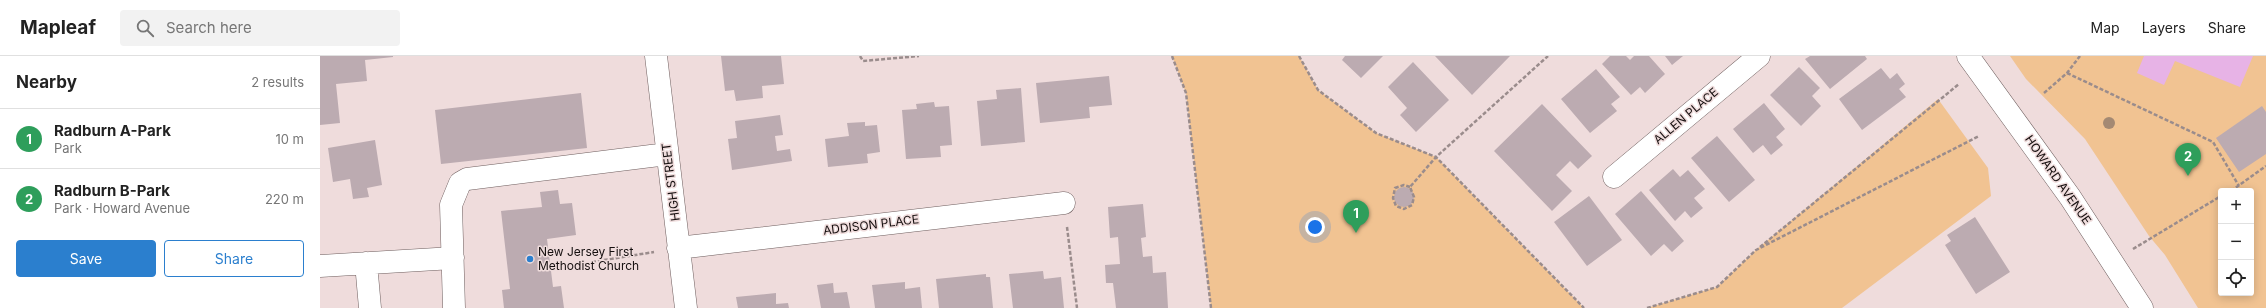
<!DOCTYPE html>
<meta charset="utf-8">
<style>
:root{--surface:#fff;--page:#f2f2f2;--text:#222;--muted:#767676;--line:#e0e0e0;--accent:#2b7fce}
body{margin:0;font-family:Inter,sans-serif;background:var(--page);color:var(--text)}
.controls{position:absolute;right:12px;bottom:12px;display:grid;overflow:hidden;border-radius:4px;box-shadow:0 2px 10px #0003}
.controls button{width:36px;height:36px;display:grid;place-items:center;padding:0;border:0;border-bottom:1px solid var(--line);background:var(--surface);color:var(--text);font:20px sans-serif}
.you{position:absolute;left:995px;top:171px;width:14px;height:14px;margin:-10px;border:3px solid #fff;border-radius:50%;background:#1a73e8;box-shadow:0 0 0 6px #1a73e833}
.badge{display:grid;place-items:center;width:26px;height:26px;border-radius:50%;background:var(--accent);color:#fff;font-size:13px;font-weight:700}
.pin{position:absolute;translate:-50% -33px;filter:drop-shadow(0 1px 2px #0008)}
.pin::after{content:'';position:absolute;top:21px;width:14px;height:12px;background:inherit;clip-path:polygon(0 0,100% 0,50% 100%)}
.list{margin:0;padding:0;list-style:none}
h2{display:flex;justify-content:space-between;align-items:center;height:52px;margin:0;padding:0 16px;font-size:17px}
h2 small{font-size:13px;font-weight:400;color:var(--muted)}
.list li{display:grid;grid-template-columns:26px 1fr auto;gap:12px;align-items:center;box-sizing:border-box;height:60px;padding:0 16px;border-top:1px solid var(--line)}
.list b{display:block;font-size:15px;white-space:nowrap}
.list p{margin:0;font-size:13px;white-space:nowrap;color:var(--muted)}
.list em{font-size:13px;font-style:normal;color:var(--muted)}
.actions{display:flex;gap:8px;padding:12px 16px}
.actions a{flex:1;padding:9px 0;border:1px solid var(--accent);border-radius:4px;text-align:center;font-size:14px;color:var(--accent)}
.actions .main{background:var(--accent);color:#fff}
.icon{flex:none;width:22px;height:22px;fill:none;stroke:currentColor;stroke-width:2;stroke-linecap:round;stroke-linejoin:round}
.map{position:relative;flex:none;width:1946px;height:252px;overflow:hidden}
header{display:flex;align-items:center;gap:24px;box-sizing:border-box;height:56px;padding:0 20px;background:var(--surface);border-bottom:1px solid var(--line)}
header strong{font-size:19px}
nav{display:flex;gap:22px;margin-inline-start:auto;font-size:14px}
.search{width:280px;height:36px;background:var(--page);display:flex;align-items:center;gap:10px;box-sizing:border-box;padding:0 14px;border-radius:4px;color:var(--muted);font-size:15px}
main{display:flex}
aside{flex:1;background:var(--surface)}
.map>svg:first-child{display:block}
.green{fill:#f1c392;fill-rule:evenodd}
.water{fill:#e7b3e6}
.building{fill:#bcabb1}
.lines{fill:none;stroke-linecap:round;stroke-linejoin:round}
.minor-casing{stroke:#6e5e5e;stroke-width:23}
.path{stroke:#9a8c8c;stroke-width:2.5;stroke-dasharray:4 2;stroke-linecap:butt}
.minor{stroke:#fff;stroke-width:22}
.tree{fill:#a48973}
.poi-dot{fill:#2b7fce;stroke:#efdcdc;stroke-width:1.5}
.labels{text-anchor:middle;stroke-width:3;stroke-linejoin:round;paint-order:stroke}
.street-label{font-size:12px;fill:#150f0f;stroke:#efdcdc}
.poi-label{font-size:12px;fill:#150f0f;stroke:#efdcdc;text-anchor:start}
</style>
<header>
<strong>Mapleaf</strong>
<div class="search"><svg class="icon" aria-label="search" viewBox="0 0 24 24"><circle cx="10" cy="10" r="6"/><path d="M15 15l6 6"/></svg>Search here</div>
<nav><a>Map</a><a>Layers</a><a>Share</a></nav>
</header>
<main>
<aside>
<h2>Nearby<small>2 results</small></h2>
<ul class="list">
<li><span class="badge" style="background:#2e9e5b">1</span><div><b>Radburn A-Park</b><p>Park</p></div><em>10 m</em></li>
<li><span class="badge" style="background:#2e9e5b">2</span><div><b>Radburn B-Park</b><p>Park · Howard Avenue</p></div><em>220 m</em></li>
</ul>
<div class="actions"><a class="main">Save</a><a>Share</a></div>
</aside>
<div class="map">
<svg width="1946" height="252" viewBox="0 0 1946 252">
<rect width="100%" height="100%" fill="#efdcdc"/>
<path class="green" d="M852,0H979L998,34L1056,77L1116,101L1264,252H891L866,37Z
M1690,0H1946V252H1878L1845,199L1829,180L1765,83L1706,23ZM1901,135H1931V237H1901Z
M1618,43L1668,112L1671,140L1522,252H1327L1397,231L1436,194Z"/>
<path class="water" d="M1824,0H1933L1920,31L1855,5L1844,29L1817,17Z"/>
<path class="building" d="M0,0H73V1L45,4L47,25L16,28L20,67L0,69Z
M401,0H461L464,28L442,30L443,42L416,45L414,34L405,35Z
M1025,0H1063L1041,22L1022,4Z
M1115,0H1190L1152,39Z
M1290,0H1306L1310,4L1314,0H1329L1345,18L1325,37L1320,31L1311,39L1282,8Z
M1345,0H1363L1352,9Z
M1490,0H1545L1547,3L1510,33L1485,3Z
M1093,6L1129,44L1096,76L1080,59L1087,52L1068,31Z
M1479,11L1500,32L1492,40L1501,50L1481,70L1450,39Z
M1561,12L1570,23L1577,17L1585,28L1579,33L1586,41L1542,74L1519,43Z
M1276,13L1300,41L1291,48L1297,55L1270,77L1241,43Z
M789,20L792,49L769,51L770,62L720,67L716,27Z
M701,32L705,86L661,90L657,45L677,43L676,34Z
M261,37L267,92L121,108L115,54Z
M614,46L615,51L629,50L632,89L620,90L621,101L586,103L582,54L597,53L596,48Z
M1444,47L1465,73L1456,81L1463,89L1451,99L1443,89L1433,97L1413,73Z
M1222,48L1272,100L1258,113L1250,105L1236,119L1252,135L1232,155L1174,95Z
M1942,50L1946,56V98L1919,116L1896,82Z
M460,59L463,79L455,80L457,95L470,93L472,105L412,114L408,83L417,82L415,65Z
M545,66V70L557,69L560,96L547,98L548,107L508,111L505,83L529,80L527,67Z
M1397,80L1435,124L1409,146L1371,102Z
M55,84L62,129L47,132L49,141L33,143L30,123L13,126L8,92Z
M1353,113L1360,121L1368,114L1385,133L1374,142L1383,152L1371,162L1365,155L1355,165L1329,134Z
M1074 141a10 10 0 1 1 20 0a10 10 0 1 1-20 0Z
M238,134L240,148L252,147L256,179L227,183L233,231L241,230L244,252H184L182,234L190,233L181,155L222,151L220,136Z
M1321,135L1364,185L1352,196L1344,188L1331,200L1295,158Z
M1269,140L1302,184L1267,210L1234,166Z
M823,148L826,181L821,182L823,201L832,200L833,217L846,216L848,252H796L793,227H786L785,209L800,208L798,181L790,182L788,151Z
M1655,161L1690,216L1656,238L1625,189L1631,185L1627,179Z
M723,215L724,223L741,221L744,252H693L689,218Z
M666,218V221H670L673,252H619L616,223Z
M585,226V233L600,231L602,252H555L552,229Z
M513,227L514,237L527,236L530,252H501L497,229Z
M456,237V248L468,247L469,252H418L416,241Z"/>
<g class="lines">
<g class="minor-casing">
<path id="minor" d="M336,0L366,252
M1648,0L1750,141L1822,252
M1294,121L1439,0
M358,192L744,147
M46,207L50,252
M0,210L133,202
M134,252L131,149L140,127L147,123L347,98"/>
</g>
<path class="path" d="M540,0L543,5L599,0
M852,0L866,37L891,252
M979,0L998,34L1056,77L1116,101L1264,252
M1747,17L1893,86L1919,130
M1724,37L1747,17L1760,0
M1090,131L1084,129L1075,132L1073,142L1076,150L1084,153L1092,149L1094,141L1090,131L1116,101L1228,0
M1911,135L1946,110
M747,171L757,252
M1440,191L1639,28
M1813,193L1901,140
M272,206L334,196
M1327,252L1397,231L1436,194L1659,80"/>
<use href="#minor" class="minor"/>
</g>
<circle class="tree" cx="1789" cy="67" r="6"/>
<circle class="poi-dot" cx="210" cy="203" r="4"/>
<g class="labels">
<g class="street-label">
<text transform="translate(1366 60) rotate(-40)" y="4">ALLEN PLACE</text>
<text transform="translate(1738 124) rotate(55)" y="4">HOWARD AVENUE</text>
<text transform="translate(351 126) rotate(-97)" y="4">HIGH STREET</text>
<text transform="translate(551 169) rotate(-7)" y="4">ADDISON PLACE</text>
</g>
<g class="poi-label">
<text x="218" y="200">New Jersey First<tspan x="218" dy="14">Methodist Church</tspan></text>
</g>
</g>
</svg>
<div class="controls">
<button>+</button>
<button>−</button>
<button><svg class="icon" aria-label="locate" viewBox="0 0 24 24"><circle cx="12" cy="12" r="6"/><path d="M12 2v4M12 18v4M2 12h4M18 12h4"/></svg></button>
</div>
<div class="you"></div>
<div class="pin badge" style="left:1036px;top:177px;background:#2e9e5b">1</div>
<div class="pin badge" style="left:1868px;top:120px;background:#2e9e5b">2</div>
</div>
</main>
